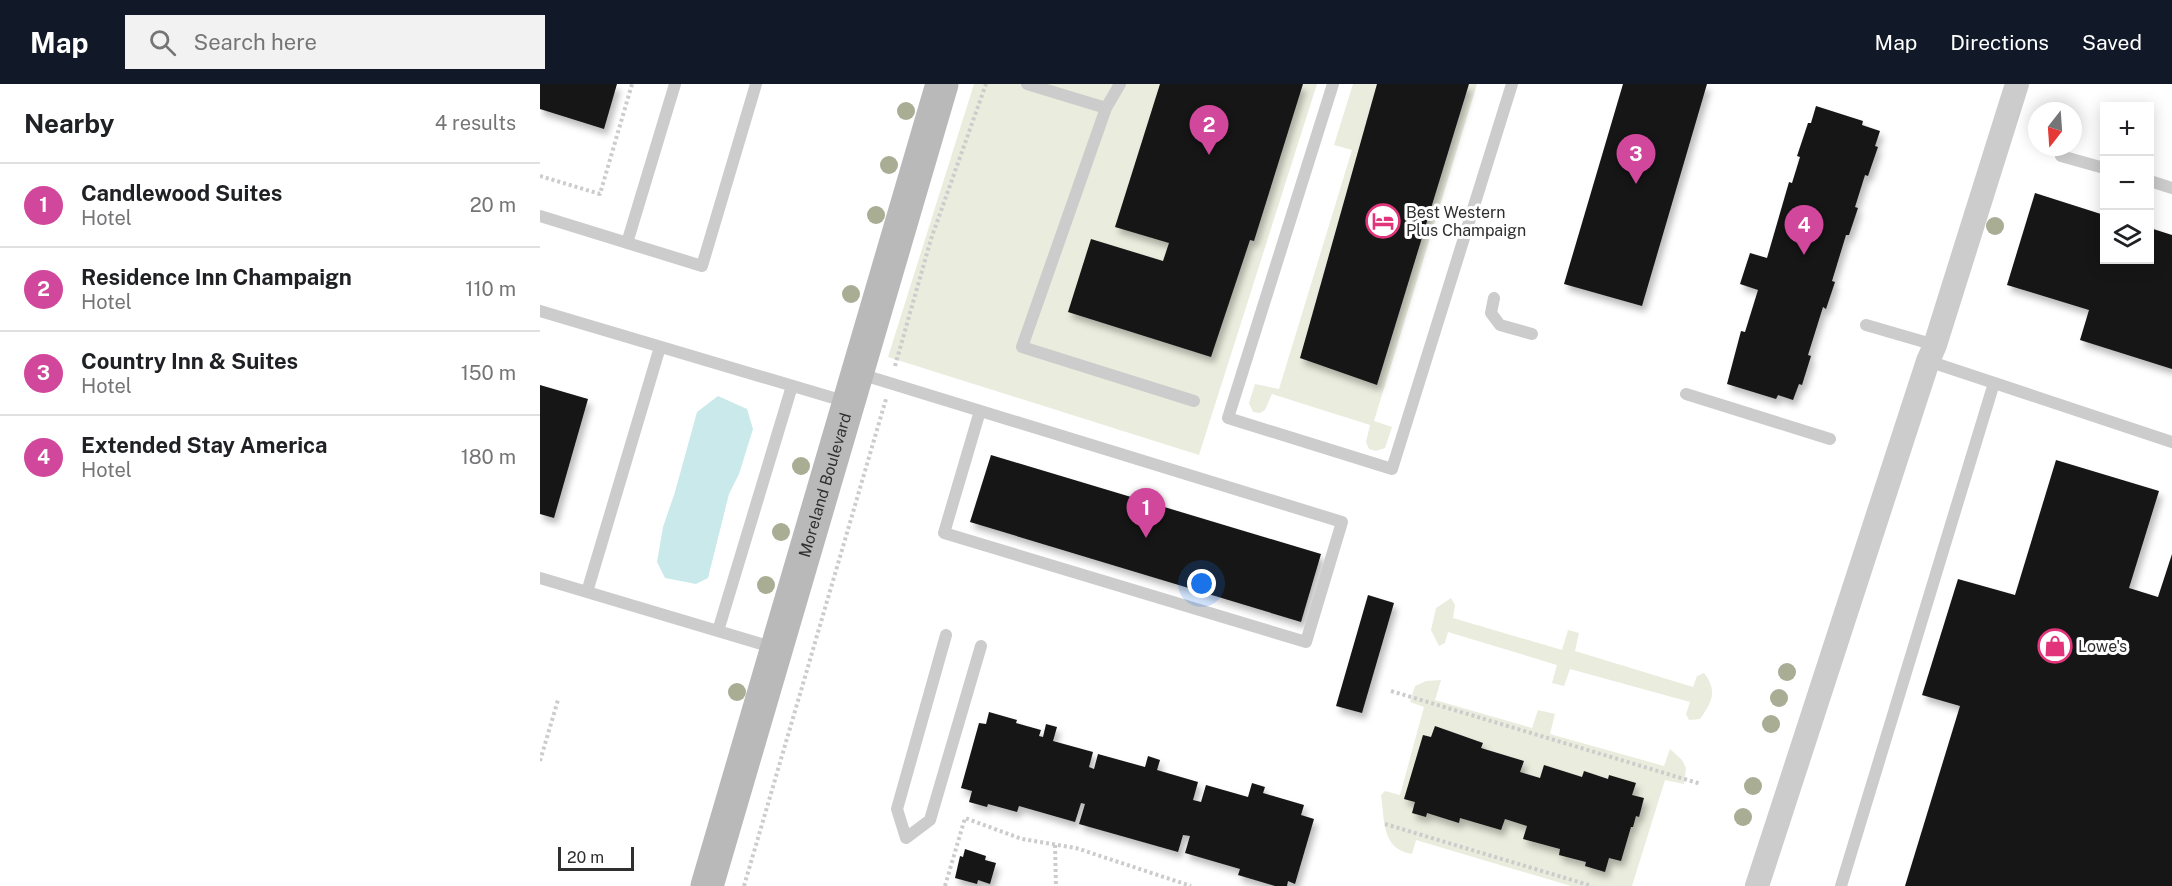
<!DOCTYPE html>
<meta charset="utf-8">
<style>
:root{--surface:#fff;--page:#f2f2f2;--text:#202124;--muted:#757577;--line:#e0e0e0;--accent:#111827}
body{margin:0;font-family:"Public Sans",sans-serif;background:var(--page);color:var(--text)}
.controls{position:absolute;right:18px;top:18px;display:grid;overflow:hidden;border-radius:0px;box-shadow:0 3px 15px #0003}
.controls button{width:54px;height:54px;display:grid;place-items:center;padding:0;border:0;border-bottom:2px solid var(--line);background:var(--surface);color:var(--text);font:30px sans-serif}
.compass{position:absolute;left:1488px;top:18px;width:54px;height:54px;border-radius:50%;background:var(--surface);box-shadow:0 3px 15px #0003;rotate:197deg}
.scale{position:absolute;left:18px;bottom:15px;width:76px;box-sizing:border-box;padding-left:6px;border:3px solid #2f2f2f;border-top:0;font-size:16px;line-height:21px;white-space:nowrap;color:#2f2f2f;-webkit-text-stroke:4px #fff;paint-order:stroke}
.you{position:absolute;left:662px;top:500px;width:21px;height:21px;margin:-15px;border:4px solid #fff;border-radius:50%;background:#1a73e8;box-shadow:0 0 0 9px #1a73e833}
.badge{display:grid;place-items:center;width:39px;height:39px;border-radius:50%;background:var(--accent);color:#fff;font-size:20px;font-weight:700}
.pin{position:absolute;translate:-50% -50px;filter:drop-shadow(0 2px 3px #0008)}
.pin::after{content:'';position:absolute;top:32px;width:21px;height:18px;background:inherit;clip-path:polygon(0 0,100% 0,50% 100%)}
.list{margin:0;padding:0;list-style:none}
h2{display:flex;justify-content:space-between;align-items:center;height:78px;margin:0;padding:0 24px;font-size:26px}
h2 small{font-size:20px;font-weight:400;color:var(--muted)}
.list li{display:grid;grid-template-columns:39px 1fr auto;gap:18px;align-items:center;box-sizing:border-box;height:84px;padding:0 24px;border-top:2px solid var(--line)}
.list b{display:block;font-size:22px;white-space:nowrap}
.list p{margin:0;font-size:20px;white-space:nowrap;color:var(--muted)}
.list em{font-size:20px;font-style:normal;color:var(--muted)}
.icon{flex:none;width:33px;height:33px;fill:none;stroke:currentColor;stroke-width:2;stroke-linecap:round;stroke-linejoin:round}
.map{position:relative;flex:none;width:1632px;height:802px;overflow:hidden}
header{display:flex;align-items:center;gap:36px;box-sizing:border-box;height:84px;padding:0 30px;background:var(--accent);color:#fff}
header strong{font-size:28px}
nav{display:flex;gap:33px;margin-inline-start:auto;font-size:21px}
.search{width:420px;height:54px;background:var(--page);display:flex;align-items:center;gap:15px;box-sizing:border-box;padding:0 21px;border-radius:0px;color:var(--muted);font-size:22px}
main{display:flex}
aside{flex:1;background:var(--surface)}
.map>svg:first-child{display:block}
.green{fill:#eaecdd}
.water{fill:#c9e9eb}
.building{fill:#161616;filter:url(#shadow)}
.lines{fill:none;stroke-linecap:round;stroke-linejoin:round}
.path{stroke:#ccc;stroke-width:4;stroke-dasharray:3 3;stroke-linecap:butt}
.lane{stroke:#ccc;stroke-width:12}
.street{stroke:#ccc;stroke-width:24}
.secondary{stroke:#b9b9b9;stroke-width:33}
.tree{fill:#a8ad94}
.labels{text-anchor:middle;stroke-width:6;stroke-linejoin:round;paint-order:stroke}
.poi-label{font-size:16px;fill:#2f2f2f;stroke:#fff;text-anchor:start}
.street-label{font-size:16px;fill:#2f2f2f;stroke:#fff}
</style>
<header>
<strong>Map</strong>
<div class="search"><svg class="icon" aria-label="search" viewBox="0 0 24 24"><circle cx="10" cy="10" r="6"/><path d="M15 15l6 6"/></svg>Search here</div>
<nav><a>Map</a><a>Directions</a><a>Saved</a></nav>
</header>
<main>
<aside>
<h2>Nearby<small>4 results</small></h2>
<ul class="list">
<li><span class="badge" style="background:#d1479c">1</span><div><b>Candlewood Suites</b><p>Hotel</p></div><em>20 m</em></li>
<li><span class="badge" style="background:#d1479c">2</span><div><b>Residence Inn Champaign</b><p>Hotel</p></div><em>110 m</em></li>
<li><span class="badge" style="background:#d1479c">3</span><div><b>Country Inn &amp; Suites</b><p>Hotel</p></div><em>150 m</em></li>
<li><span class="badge" style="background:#d1479c">4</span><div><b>Extended Stay America</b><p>Hotel</p></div><em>180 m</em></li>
</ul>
</aside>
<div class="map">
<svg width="1632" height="802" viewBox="0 0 1632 802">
<defs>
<filter id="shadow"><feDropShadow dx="3.5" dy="6" stdDeviation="3" flood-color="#0004"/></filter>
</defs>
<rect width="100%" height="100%" fill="#fff"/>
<path class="green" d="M434,0H777L659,371L348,273Z
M813,0H837V301L929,0H937L834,337L852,343L845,364L836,367L829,365L826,358L830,341L732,310L725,326L720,329L713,328L709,319L715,300L739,305L812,66L794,61Z
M911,514L915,521L913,534L1022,566L1028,546L1039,549L1035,567L1153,603L1157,592L1164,589C1178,607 1172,618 1160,635L1149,636L1146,630L1150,618L1030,585L1024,602L1012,599L1017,581L908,548L905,559L899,562L891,546L896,524Z
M901,596L895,616L992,644L998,626L1015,630L1010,650L1124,682L1130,665L1142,676L1146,684L1144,700L1125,696L1092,802H1031L876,756L872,770C841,765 845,736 841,711L845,707L860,711L884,623L870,618L875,602L886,597Z"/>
<path class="water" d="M178,312L207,325L213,345L199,390L189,410L168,494L156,500L125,494L117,478L123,443L135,408L157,328Z"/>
<path class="building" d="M0,0H77L64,45L0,25Z
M620,0H763L714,157L710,156L671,273L528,228L551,155L623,177L629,159L575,143Z
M837,0H929L837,301L760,274Z
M1083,0H1167L1102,222L1024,200Z
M1276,22L1323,37L1322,41L1340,47L1335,62L1338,63L1328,92L1325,91L1315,123L1318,124L1309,151H1306L1292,197L1295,198L1286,225L1283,223L1268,271L1271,272L1262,301L1259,300L1253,316L1238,311L1236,315L1187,300L1201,247L1205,248L1218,206L1200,200L1210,169L1227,174L1249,98L1252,99L1260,73L1257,72L1268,39H1271Z
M1495,109L1564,131V176H1610V144L1632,151V285L1540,256L1549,226L1467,201Z
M0,301L48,315L14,434L0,430Z
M451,371L781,470L761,538L430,438Z
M1516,376L1619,407L1589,504L1618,513L1632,470V802H1365L1420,622L1382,611L1418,495L1475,511Z
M828,511L854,519L822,629L796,622Z
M449,628L477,636L476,639L501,646L499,652L503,653L506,640L517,643L513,657L553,668L549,683L554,685L558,670L605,683L608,672L620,676L617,686L658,698L653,716L661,718L666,701L708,713L712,699L725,703L723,709L764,721L761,731L774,735L755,800L748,797L747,802H735L698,791L700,785L645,769L650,752L643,751L638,768L539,740L545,720L541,719L535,738L479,722L477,728L448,720L447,723L429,718L432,707L421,704L439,639L446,640Z
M895,642L943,659L941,664L984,677L980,688L1000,694L1004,681L1042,693L1044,687L1068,695L1069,691L1096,699L1092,711L1104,714L1099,733L1096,732L1093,743H1091L1081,777L1069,774L1065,788L1045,782L1046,778L1019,771L1020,765L983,755L987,742L965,735L961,746L920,734L919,739L887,729L886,733L872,729L875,718L864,715L883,651L891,653Z
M425,765L446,772L445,776L456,779L450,800L438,796L437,800L415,794L420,772L423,773Z"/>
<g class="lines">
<path class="path" d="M0,92L60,110L92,0
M355,282L391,155L446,0
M851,607L1161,700
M0,677L18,616
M845,740L1052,802
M515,761L516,802
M204,802L346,315
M405,802L425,734L482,755L536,764L651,802"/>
<path class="lane" d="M487,0L566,24L482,263L654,317
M793,0L688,334L852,385L972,0
M566,24L580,0
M1521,72L1564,84
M1610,97L1632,104
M0,132L162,182L216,0
M87,159L135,0
M954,214L951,229L960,241L992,250
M0,227L307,318
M1326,241L1395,261
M1388,277L1632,358
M317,289L802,438L766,558L404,449L440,327
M1146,310L1290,355
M0,494L235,564
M47,508L120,263
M178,547L252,302
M406,551L357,725L366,754L390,736L441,562
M1301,802L1454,299"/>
<path class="street" d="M1217,802L1388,277L1395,261L1477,0"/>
<path class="secondary" id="s1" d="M167,802L402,0"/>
</g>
<g class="tree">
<circle cx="366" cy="27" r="9"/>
<circle cx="349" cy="81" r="9"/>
<circle cx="336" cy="131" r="9"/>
<circle cx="1455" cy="142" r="9"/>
<circle cx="311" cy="210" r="9"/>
<circle cx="261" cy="382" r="9"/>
<circle cx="241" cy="448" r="9"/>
<circle cx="226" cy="501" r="9"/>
<circle cx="1247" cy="588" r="9"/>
<circle cx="197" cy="608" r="9"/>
<circle cx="1239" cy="614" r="9"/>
<circle cx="1231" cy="640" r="9"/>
<circle cx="1213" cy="702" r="9"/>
<circle cx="1203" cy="733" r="9"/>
</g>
<defs>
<g id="hotel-ring" transform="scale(1.725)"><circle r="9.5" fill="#fff" stroke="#e2347a" stroke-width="1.5"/><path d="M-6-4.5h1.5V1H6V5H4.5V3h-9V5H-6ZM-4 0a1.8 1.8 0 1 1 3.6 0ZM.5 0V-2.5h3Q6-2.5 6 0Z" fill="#e2347a"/></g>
<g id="shop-ring" transform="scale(1.725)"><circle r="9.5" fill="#fff" stroke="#e2347a" stroke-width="1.5"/><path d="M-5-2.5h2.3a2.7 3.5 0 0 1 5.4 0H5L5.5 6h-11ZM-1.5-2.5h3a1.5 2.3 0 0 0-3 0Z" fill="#e2347a"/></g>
</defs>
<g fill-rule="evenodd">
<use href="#hotel-ring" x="843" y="137"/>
<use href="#shop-ring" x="1515" y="562"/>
</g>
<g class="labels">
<g class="poi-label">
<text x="866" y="134">Best Western<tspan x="866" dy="18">Plus Champaign</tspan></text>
<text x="1538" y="568">Lowe's</text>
</g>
<g class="street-label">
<text dy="6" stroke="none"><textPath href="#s1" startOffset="418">Moreland Boulevard</textPath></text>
</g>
</g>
</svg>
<div class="controls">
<button>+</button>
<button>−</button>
<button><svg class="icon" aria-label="layers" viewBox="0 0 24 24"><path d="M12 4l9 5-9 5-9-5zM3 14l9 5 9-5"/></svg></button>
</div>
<svg class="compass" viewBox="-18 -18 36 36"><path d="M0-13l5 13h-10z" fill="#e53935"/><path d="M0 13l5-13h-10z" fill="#757577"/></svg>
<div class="scale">20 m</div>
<div class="you"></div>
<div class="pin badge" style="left:606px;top:454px;background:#d1479c">1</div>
<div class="pin badge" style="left:669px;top:71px;background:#d1479c">2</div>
<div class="pin badge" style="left:1096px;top:100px;background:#d1479c">3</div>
<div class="pin badge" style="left:1264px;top:171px;background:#d1479c">4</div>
</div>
</main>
